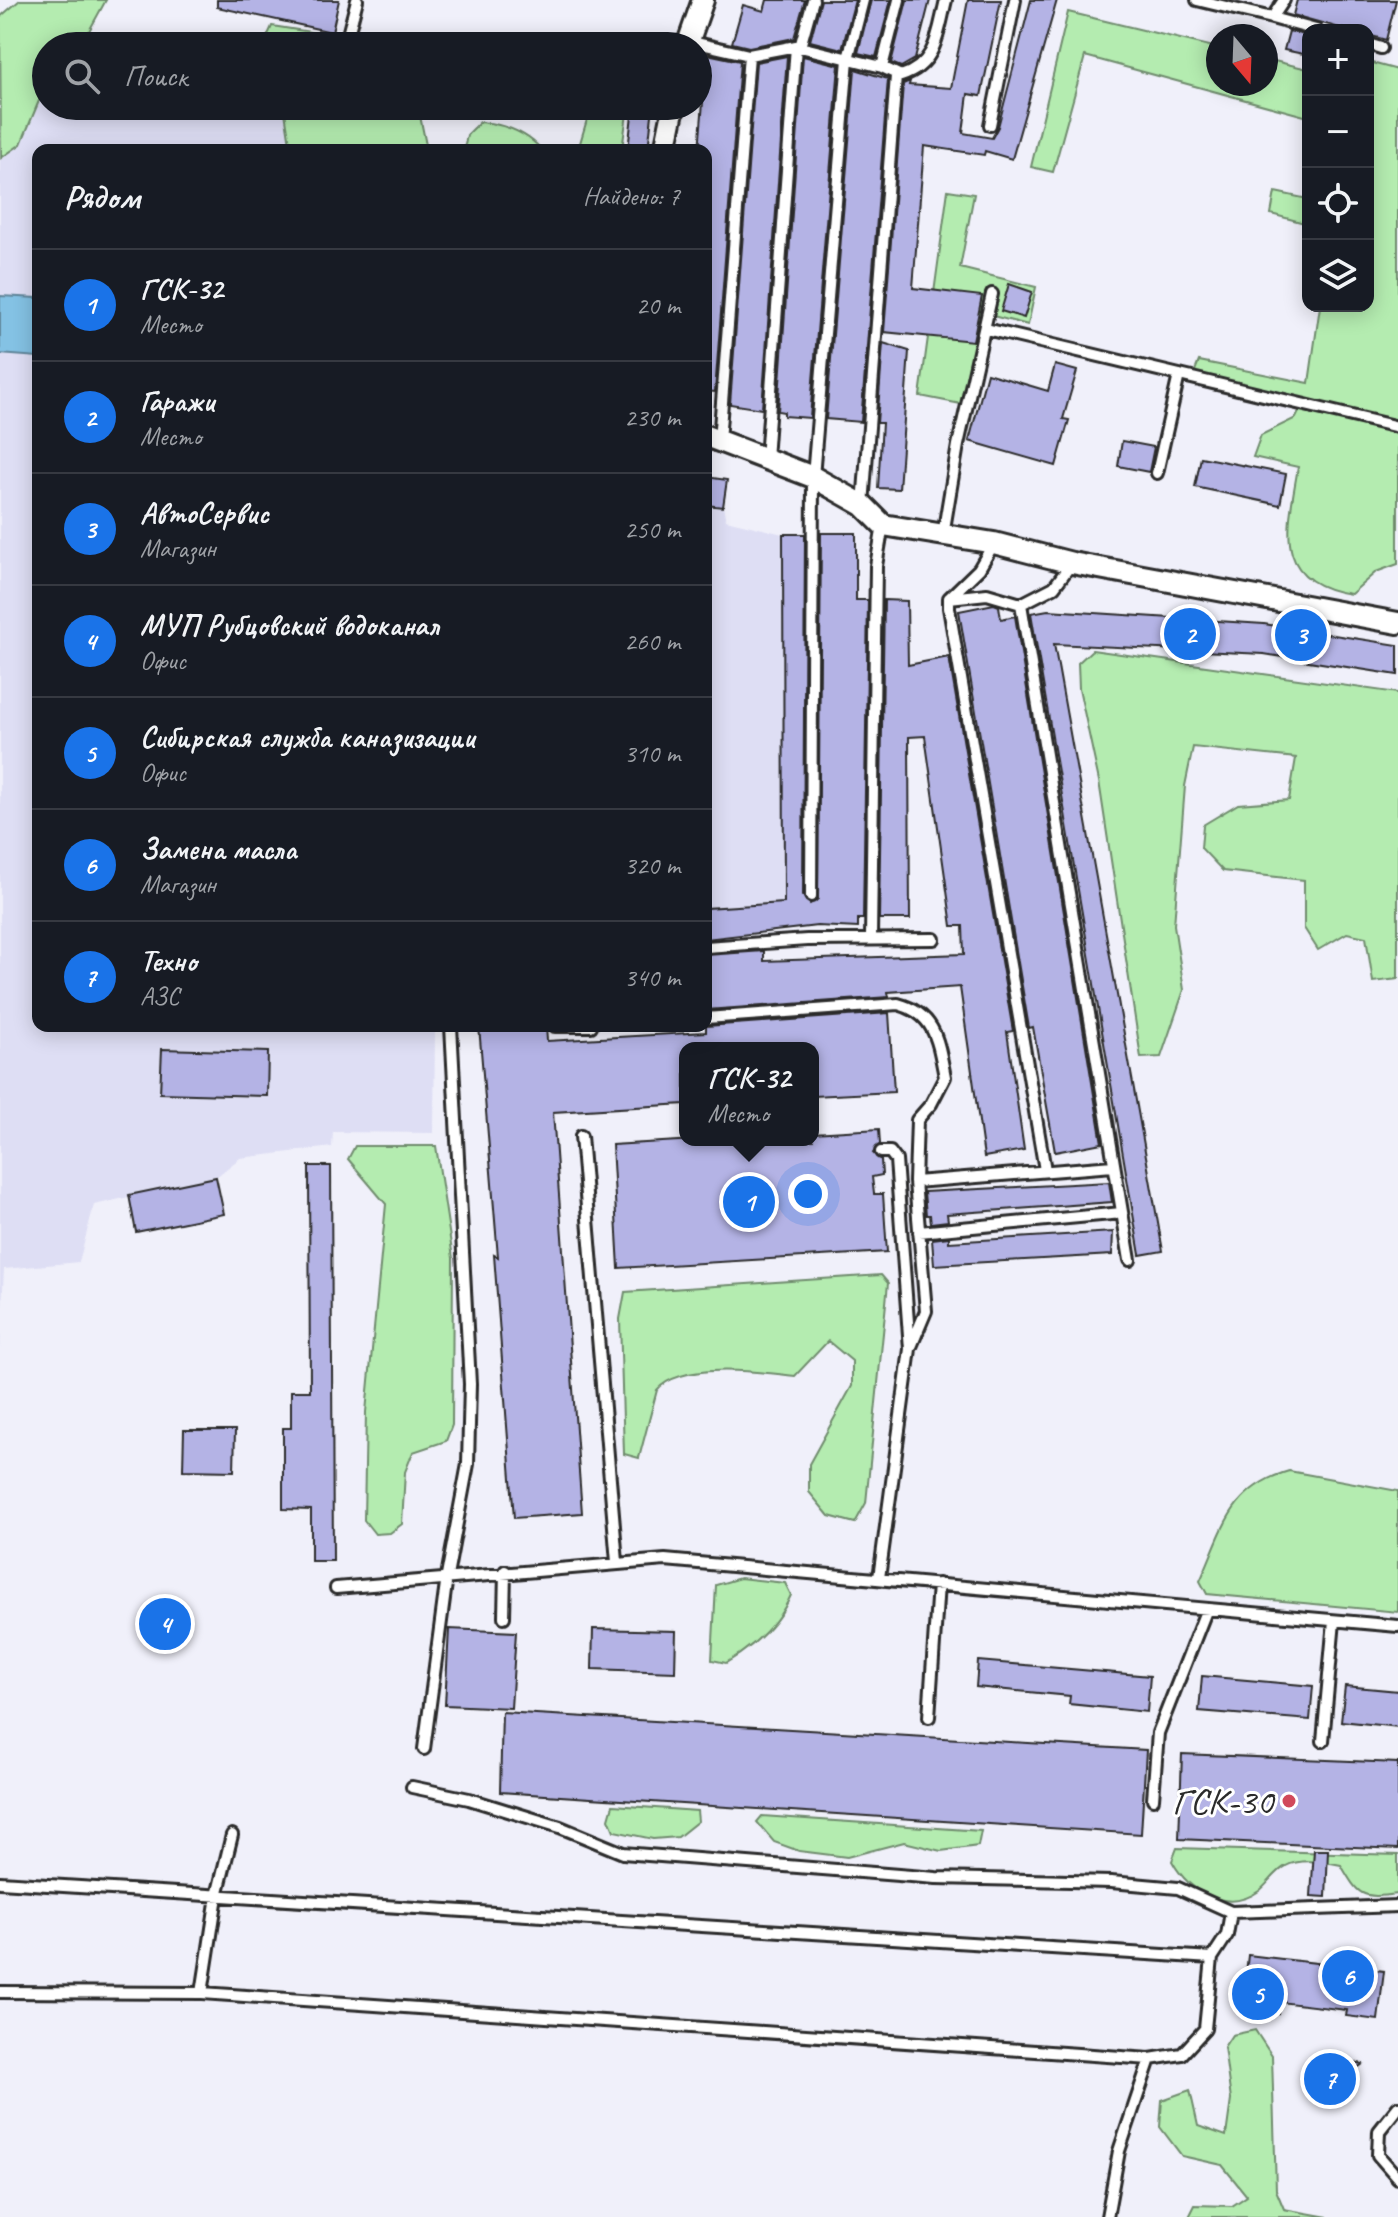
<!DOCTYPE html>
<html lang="ru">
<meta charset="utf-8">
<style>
:root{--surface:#171b24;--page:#242831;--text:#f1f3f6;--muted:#9ea1a6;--line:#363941;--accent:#1a73e8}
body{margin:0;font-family:Caveat,sans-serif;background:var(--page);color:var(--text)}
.controls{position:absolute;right:24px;top:24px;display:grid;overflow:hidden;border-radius:16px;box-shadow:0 4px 20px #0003}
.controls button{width:72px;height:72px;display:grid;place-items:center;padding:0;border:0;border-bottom:2px solid var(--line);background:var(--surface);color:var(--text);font:40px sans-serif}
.compass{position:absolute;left:1206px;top:24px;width:72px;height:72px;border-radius:50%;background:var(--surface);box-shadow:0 4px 20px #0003;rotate:161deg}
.you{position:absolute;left:808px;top:1194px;width:28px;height:28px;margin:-20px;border:6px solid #fff;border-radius:50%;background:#1a73e8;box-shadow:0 0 0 12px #1a73e833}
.badge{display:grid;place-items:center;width:52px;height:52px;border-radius:50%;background:var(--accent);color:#fff;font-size:26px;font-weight:700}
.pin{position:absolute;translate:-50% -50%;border:4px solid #fff;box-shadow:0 2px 8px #0006}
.popup{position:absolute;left:679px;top:1042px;width:140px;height:104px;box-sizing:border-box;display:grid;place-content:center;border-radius:16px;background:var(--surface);filter:drop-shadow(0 2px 6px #0005);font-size:26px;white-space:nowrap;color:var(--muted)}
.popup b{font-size:30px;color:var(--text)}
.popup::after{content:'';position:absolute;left:50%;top:100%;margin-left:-16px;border:16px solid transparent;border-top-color:var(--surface)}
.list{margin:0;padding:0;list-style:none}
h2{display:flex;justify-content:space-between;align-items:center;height:104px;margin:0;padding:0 32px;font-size:34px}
h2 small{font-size:26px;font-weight:400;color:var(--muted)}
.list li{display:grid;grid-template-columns:52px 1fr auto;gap:24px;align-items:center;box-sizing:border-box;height:112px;padding:0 32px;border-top:2px solid var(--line)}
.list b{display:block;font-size:30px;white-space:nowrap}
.list p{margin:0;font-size:26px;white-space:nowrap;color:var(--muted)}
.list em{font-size:26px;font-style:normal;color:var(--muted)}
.icon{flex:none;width:44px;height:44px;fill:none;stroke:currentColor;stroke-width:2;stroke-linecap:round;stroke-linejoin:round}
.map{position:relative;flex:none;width:1398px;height:2217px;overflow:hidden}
.search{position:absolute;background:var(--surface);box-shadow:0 4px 20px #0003;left:32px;top:32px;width:680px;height:88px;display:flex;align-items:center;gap:20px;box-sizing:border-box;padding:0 28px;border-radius:44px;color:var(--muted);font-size:30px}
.panel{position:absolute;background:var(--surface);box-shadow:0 4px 20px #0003;left:32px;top:144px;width:680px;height:888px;border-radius:16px}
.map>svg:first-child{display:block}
.built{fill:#dedef4}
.green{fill:#b4ecb0;stroke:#708c6e;stroke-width:2}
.water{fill:#84c2e4;stroke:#60869a;stroke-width:2}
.building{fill:#b4b3e5;stroke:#2b2b2b;stroke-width:2}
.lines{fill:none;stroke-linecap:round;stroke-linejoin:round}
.service-casing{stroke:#2b2b2b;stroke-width:16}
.minor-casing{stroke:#2b2b2b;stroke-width:26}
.service{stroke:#fff;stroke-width:10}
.minor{stroke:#fff;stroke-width:20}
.poi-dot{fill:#d1495b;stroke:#fff;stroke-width:3}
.labels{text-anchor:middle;stroke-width:6;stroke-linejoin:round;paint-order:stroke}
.poi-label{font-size:38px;fill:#2b2b2b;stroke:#fff;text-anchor:end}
</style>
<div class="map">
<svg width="1398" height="2217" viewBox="0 0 1398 2217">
<rect width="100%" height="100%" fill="#f0f0fa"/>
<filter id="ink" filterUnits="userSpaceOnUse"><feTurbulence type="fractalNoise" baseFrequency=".0125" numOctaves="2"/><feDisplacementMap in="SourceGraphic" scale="16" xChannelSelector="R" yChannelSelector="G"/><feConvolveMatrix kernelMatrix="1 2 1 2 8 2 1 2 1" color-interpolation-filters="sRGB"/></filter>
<g filter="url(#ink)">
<path class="built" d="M46,50V106H409L414,150H38V1026H435L434,1133L333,1132L332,1147L240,1158L216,1177L94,1205L79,1262L4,1269L0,1349V55Z
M706,505L723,507L726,520L783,534L784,903L706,908Z"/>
<path class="green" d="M20,0H106L89,31L88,46H46V95L41,96L21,144L1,158L0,17Z
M1068,12L1218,48V84H1266V59L1308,69V117L1085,56L1053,172L1031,167Z
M272,26L381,43L386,46H263Z
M1368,62L1398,70V564L1376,572L1351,594C1271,582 1288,527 1298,467L1253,457L1261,435L1296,418L1305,400L1193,376L1199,361L1309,383L1320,306H1368Z
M284,106H418L427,150H291Z
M591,106H628L622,150H578Z
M480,122C504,124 526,132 542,150H464L467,135Z
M948,190L974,194L960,268L1036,287L1028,325L985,314L961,404L920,396Z
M1275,192L1308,199V224L1271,214Z
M1092,650L1398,693V979L1373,982L1366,937L1347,933L1318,950L1304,928V880L1223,871L1201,848L1203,825L1238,804L1289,800L1296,758L1193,747L1185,786L1174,925L1184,990L1161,1057L1141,1058L1099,781L1079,688L1078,663Z
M355,1146H436L453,1258L452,1425L446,1441L413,1452L405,1472L402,1524L390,1533L375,1534L364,1520L366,1412L386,1204L348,1159Z
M881,1275L888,1283L866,1503L855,1523L829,1516L809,1492V1464L852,1386V1361L828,1341L795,1376C761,1372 681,1361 657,1390L639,1458L624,1454L620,1319L625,1292Z
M1289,1471L1398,1491V1612L1207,1594L1200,1581C1223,1531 1229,1488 1289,1471Z
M740,1578L785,1583L791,1595C778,1625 754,1646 726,1663L712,1660L716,1585Z
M613,1805L697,1811L698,1821L678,1837L653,1839L614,1831L609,1819Z
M762,1816L981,1831L978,1846L941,1851L904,1842L847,1857L799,1851L774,1842L757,1822Z
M1177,1848L1398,1855V1894C1361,1899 1359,1896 1341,1865C1326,1862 1300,1858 1286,1866C1276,1871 1268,1884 1259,1891C1227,1914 1189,1892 1172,1861Z
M1255,2030L1272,2056L1276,2190L1284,2209L1328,2217H1189L1195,2205L1232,2206L1247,2196L1222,2165L1182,2156L1160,2127L1162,2100L1190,2090L1198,2126L1226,2136L1231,2100L1224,2047L1232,2035Z"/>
<path class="water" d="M0,296L38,298V357L0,354Z"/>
<path class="building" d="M217,0H339L332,32L217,7Z
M767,0H805L794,38L749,47L732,43L743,5L764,11Z
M821,0H855L842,49L810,41Z
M871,0H891L876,57L858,53Z
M907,0H930L915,59L901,67L891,63Z
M968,0H1001L981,96L968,94L963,133L992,138L998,127L1031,0H1057L1012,159L985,151L984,155L924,146L913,288L982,296L973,341L884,332L903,84L910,81L909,85L951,88Z
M1297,0H1396L1386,40L1368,35V30H1347L1293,15Z
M1289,31L1308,36V55L1284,50Z
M707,54L740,61L715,392L706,391V150H699Z
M787,56L762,409L730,404L756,62Z
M803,56L839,65L810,418L784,416V412L778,411Z
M855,69L888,79L861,422L826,419Z
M633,106H653L648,150H628Z
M1009,284L1032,292L1024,318L1001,311Z
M883,343L909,351L899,489L878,488L882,423H877Z
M1055,365L1077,371L1063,419L1069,420L1056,466L969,441L987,373L1048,391Z
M1122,441L1154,447L1149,472L1118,466Z
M1201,457L1286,474L1280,505L1195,487Z
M706,477L727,480L723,507L706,505Z
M821,533H856V600H868L863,919H858V928L817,926L706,939V908L784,903L783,534H805L803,896L810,904L818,899Z
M884,600L907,601L908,665L949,657L1013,1031L1007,1032L1024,1150L984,1157L960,987L888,992L889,997L706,1010V955L764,951V961L964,954L963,926H952L925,736L909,737L910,919H879Z
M994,604L999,606L1001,619L1015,616L1102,1143L1055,1152L1033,1027L1029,1028L959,611Z
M1048,610L1264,624L1398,645V675L1264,654L1054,644L1163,1251L1140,1255L1031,613Z
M889,1013L894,1092L813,1096V1048H685V1104L553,1112L582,1513L514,1518L494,1255L498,1257L479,1026H546L547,1041L706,1032V1026Z
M162,1049L268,1052L267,1096L160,1093Z
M879,1129L880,1144L873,1153L881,1160L882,1175L872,1177L874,1194H883L887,1252L619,1268L612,1145L696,1140H813V1133Z
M309,1166H331L333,1561H311V1510L283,1509V1428H291V1391H310Z
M216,1177L224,1214L136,1232L129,1195Z
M1109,1182L1112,1202L947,1214L948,1221L931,1223L930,1215H926L924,1192Z
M1113,1232L1112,1255L934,1265L932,1239L949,1237V1242Z
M184,1430H235L234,1471L183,1470Z
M449,1629L516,1632L511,1708L445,1705Z
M593,1629L676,1631L675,1672L592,1669Z
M978,1661L1150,1676L1147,1712L1069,1704L1070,1696L976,1687Z
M1202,1676L1313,1686L1310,1720L1199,1711Z
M1345,1686L1398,1691V1727L1341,1721Z
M502,1712L1146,1750L1141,1834L500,1792Z
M1182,1754L1398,1763V1849L1179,1839Z
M1314,1850H1328L1326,1897L1311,1896Z
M1248,1955L1384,1971L1378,2020L1346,2016L1347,2010L1280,2002L1279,2014L1242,2009Z
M1322,2055L1363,2064L1317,2096Z"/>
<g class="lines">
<g class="service-casing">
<path id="service" d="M1197,0L1272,18L1284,0
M1272,18L1316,30
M349,31L357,0
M688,41L749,55L796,46L882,67L901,76C937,65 938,32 946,0
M1368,44L1381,48
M800,47L813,0
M882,67L899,0
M990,125L1015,0
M986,329L1398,427
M719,441L749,55
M766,459L796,46
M1157,473L1179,375
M863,505L896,76
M943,535L958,445L992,294
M994,543L979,569L949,598V608L1045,1170
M949,598L987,594L1021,604L1054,587L1072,563
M1021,604L1130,1260
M811,896L813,477L848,59L863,0
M871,938L876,566L883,525
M706,947L807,940L934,939
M706,1018L898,1004C936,1014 938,1042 945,1077L931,1104L917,1120L915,1182L926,1311L910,1349
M555,1026H591
M581,1136L617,1562
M915,1182L1113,1166
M919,1232L1122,1213
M879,1578L910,1349L896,1160L890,1152H881
M336,1588L665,1560L1398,1626
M504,1617L505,1571
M929,1717L938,1584
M1323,1741L1334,1621
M424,1749L447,1576L468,1464L470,1384L451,1026
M412,1787L469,1799L560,1827L623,1853L936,1878L1111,1882L1178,1888L1231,1912
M1153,1799L1158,1733L1206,1611
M0,1882L1212,1958
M0,1992L202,1993L1150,2059
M202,1993L217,1896L232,1835
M1398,2107L1379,2131L1378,2155L1398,2178
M1107,2217L1119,2151L1150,2059L1182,2054L1205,2029L1212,1958L1227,1935L1231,1912L1398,1906"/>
</g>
<g class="minor-casing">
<path id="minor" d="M687,46L703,0
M665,150L674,106
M706,436L813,477L863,505L883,525L994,543L1072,563L1398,623"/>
</g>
<use href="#service" class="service"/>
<use href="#minor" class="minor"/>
</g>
</g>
<circle class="poi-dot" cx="1289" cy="1801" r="8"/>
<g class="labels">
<g class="poi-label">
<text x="1273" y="1814">ГСК-30</text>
</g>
</g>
</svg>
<div class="controls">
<button>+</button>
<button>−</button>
<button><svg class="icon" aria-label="locate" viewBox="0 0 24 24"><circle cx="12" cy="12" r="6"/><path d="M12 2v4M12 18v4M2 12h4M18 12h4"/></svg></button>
<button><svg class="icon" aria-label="layers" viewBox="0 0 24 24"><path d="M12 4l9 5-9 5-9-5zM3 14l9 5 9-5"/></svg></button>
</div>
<svg class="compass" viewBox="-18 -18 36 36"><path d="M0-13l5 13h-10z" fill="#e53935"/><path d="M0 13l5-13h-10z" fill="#9ea1a6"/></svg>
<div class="you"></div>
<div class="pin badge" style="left:749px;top:1202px">1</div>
<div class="popup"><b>ГСК-32</b>Место</div>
<div class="pin badge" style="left:1190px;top:634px">2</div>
<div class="pin badge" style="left:1301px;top:635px">3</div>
<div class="pin badge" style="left:165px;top:1624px">4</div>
<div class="pin badge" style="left:1258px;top:1994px">5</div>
<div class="pin badge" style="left:1348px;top:1976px">6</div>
<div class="pin badge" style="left:1330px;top:2079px">7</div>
<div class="search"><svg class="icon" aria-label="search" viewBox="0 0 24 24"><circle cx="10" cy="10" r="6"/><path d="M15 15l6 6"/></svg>Поиск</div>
<section class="panel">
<h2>Рядом<small>Найдено: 7</small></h2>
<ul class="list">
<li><span class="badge">1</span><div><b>ГСК-32</b><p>Место</p></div><em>20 m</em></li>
<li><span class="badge">2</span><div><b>Гаражи</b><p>Место</p></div><em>230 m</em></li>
<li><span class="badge">3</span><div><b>АвтоСервис</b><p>Магазин</p></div><em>250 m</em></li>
<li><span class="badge">4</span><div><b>МУП Рубцовский водоканал</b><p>Офис</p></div><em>260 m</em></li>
<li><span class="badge">5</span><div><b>Сибирская служба каназизации</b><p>Офис</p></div><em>310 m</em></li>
<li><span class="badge">6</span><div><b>Замена масла</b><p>Магазин</p></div><em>320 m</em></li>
<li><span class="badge">7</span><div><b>Техно</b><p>АЗС</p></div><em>340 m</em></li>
</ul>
</section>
</div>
